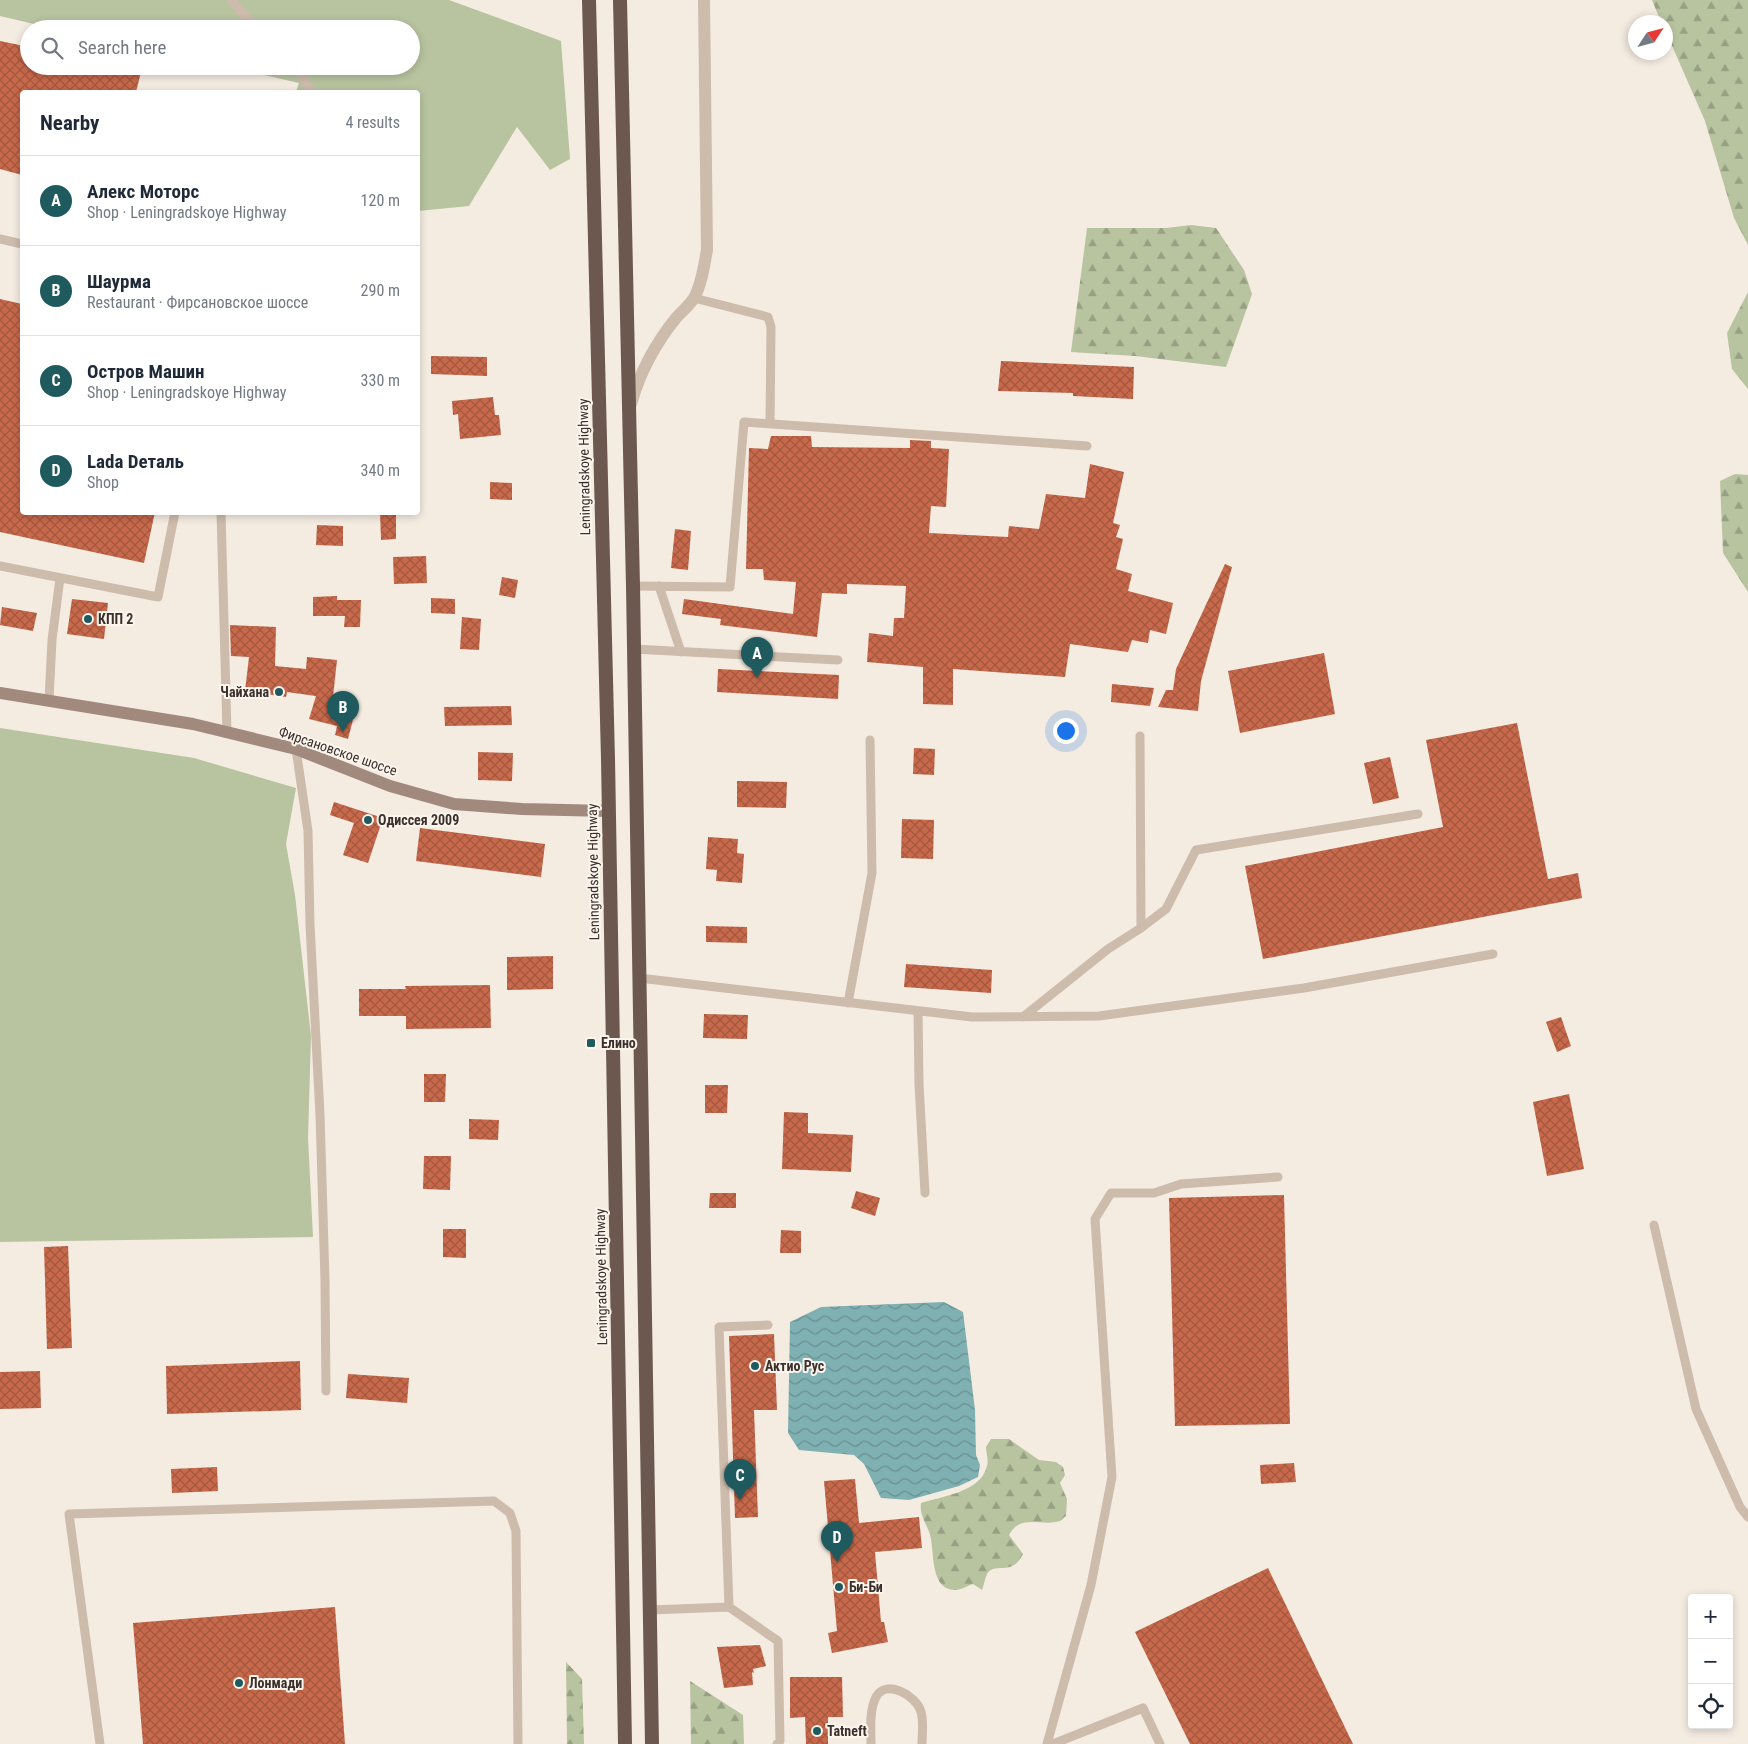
<!DOCTYPE html>
<meta charset="utf-8">
<style>
:root{--surface:#fff;--page:#f2f2f3;--text:#1f2937;--muted:#747a83;--line:#e0e1e3;--accent:#1f5a5e}
body{margin:0;font-family:"Roboto Condensed",sans-serif;background:var(--page);color:var(--text)}
.controls{position:absolute;right:15px;bottom:15px;display:grid;overflow:hidden;border-radius:5px;box-shadow:0 2px 8px #0003}
.controls button{width:45px;height:45px;display:grid;place-items:center;padding:0;border:0;border-bottom:1px solid var(--line);background:var(--surface);color:var(--text);font:25px sans-serif}
.compass{position:absolute;left:1628px;top:15px;width:45px;height:45px;border-radius:50%;background:var(--surface);box-shadow:0 2px 8px #0003;rotate:54deg}
.you{position:absolute;left:1065px;top:730px;width:18px;height:18px;margin:-12px;border:4px solid #fff;border-radius:50%;background:#1a73e8;box-shadow:0 0 0 8px #1a73e833}
.badge{display:grid;place-items:center;width:32px;height:32px;border-radius:50%;background:var(--accent);color:#fff;font-size:16px;font-weight:700}
.pin{position:absolute;translate:-50% -41px;filter:drop-shadow(0 1px 2px #0008)}
.pin::after{content:'';position:absolute;top:26px;width:18px;height:15px;background:inherit;clip-path:polygon(0 0,100% 0,50% 100%)}
.list{margin:0;padding:0;list-style:none}
h2{display:flex;justify-content:space-between;align-items:center;height:65px;margin:0;padding:0 20px;font-size:21px}
h2 small{font-size:16px;font-weight:400;color:var(--muted)}
.list li{display:grid;grid-template-columns:32px 1fr auto;gap:15px;align-items:center;box-sizing:border-box;height:90px;padding:0 20px;border-top:1px solid var(--line)}
.list b{display:block;font-size:19px;white-space:nowrap}
.list p{margin:0;font-size:16px;white-space:nowrap;color:var(--muted)}
.list em{font-size:16px;font-style:normal;color:var(--muted)}
.icon{flex:none;width:28px;height:28px;fill:none;stroke:currentColor;stroke-width:2;stroke-linecap:round;stroke-linejoin:round}
.map{position:relative;flex:none;width:1748px;height:1744px;overflow:hidden}
.search{position:absolute;background:var(--surface);box-shadow:0 2px 8px #0003;left:20px;top:20px;width:400px;height:55px;display:flex;align-items:center;gap:12px;box-sizing:border-box;padding:0 18px;border-radius:28px;color:var(--muted);font-size:19px}
.panel{position:absolute;background:var(--surface);box-shadow:0 2px 8px #0003;left:20px;top:90px;width:400px;height:425px;border-radius:5px}
.map>svg:first-child{display:block}
.green{fill:#b8c4a0}
.forest{fill:url(#forest-firs)}
.water{fill:url(#water-waves)}
.building{fill:url(#building-cross-hatch)}
.lines{fill:none;stroke-linecap:round;stroke-linejoin:round}
.service{stroke:#cdbbac;stroke-width:9}
.minor{stroke:#cdbbac;stroke-width:12}
.secondary{stroke:#a18a7d;stroke-width:12}
.trunk{stroke:#6c584f;stroke-width:14}
.poi-dot{fill:#1f5a5e;stroke:#fbf5ee;stroke-width:2}
.labels{text-anchor:middle;stroke-width:4;stroke-linejoin:round;paint-order:stroke}
.street-label{font-size:14px;fill:#3b302b;stroke:#fbf5ee}
.poi-label{font-size:14px;font-weight:bold;fill:#3b302b;stroke:#fbf5ee;text-anchor:start}
</style>
<div class="map">
<svg width="1748" height="1744" viewBox="0 0 1748 1744">
<defs>
<pattern id="forest-firs" width="22" height="20" patternUnits="userSpaceOnUse" patternTransform="scale(1.25)"><rect width="22" height="20" fill="#b8c4a0"/><path d="M5 1l3.5 6h-7zM16 11l3.5 6h-7z" fill="#97a083"/></pattern>
<pattern id="water-waves" width="16" height="10" patternUnits="userSpaceOnUse" patternTransform="scale(1.25)"><rect width="16" height="10" fill="#7fb0b2"/><path d="M0 5q4-4 8 0t8 0" fill="none" stroke="#699091"/></pattern>
<pattern id="building-cross-hatch" width="8" height="8" patternUnits="userSpaceOnUse" patternTransform="scale(1.25)"><rect width="8" height="8" fill="#c8694b"/><path d="M0 0l8 8M0 8l8-8" fill="none" stroke="#a4573f"/></pattern>
</defs>
<rect width="100%" height="100%" fill="#f4ebe1"/>
<path class="green" d="M0,0H449L561,41L570,159L550,170L517,127L469,206L418,211V92H296L299,83L224,66H411V29H55L0,16Z
M0,728L194,758L296,788L286,844L295,895L311,1036L308,1138L313,1237L0,1242Z"/>
<path class="forest" d="M1652,0H1748V245L1734,218L1705,121L1666,32V22H1661Z
M1191,225L1216,228L1244,270L1252,294L1226,367L1135,356L1071,352L1087,228H1166Z
M1748,292V389L1732,369L1727,333Z
M1735,474L1748,475V592L1723,553L1720,481Z
M991,1439H1009L1039,1460L1056,1462L1063,1467L1065,1475L1060,1483L1067,1499L1066,1516C1064,1517 1062,1520 1060,1521C1042,1527 1020,1513 1009,1535L1023,1554C1012,1577 995,1561 987,1574C985,1578 984,1585 982,1590L973,1584C967,1586 961,1590 955,1590C931,1590 934,1555 931,1539C929,1526 919,1517 921,1503C943,1496 981,1492 987,1466C989,1461 986,1453 986,1447Z
M566,1662L582,1679L584,1744H567Z
M690,1681L743,1715L744,1744H691Z"/>
<path class="water" d="M944,1302L963,1312L975,1410L976,1455L980,1465L978,1477L959,1486L909,1500L881,1498L864,1464L854,1455L799,1450L788,1433L790,1322L821,1307Z"/>
<path class="building" d="M0,41L29,47V66H113L141,72L136,92H22V175L0,169Z
M0,299L22,304V512H155L144,563L0,532Z
M431,356L487,357V376L431,374Z
M1001,361L1134,367L1133,399L1073,396V393L998,391Z
M493,397L495,415H499L501,435L460,439L458,414L453,415L452,401Z
M771,436H811L812,447L910,448V440L931,441V448L949,449L946,507L931,506L929,533L1008,537L1009,526L1039,529L1046,494L1085,498L1090,464L1124,472L1113,523L1120,525L1116,537L1123,539L1116,569L1132,574L1128,591L1173,603L1166,634L1150,630L1148,643L1132,640L1128,652L1070,644L1065,677L953,669V705L923,704V667L867,662L869,633L893,636L894,618H904L906,586L847,584V594L822,593L817,637L720,625L721,619L682,614L684,599L793,614L796,582L764,580L763,569H746L749,448L768,449Z
M490,482L512,483V500L490,499Z
M380,512H396V539L381,540Z
M317,525L343,526V546L316,545Z
M675,529L691,531L688,570L671,568Z
M426,556L427,583L394,584L393,557Z
M1225,564L1232,567L1201,681L1198,711L1158,707L1166,690H1173L1176,669Z
M502,577L518,580L515,598L499,595Z
M337,596V600H361L360,627H344L345,616H313V597Z
M431,598L455,599V614L431,613Z
M72,599L108,603L104,639L67,634Z
M2,607L37,613L33,631L0,625Z
M462,617L481,619L479,650L460,649Z
M230,625L276,627L275,666L306,669L307,657L337,660L332,706L355,712L348,739L335,735L337,726L309,719L316,696L287,692L286,697L245,691L249,657L231,656Z
M1324,653L1335,714L1240,733L1228,671Z
M718,669L839,675L838,699L717,692Z
M1112,684L1154,688L1150,706L1111,702Z
M511,706L512,725L445,726L444,707Z
M1517,723L1548,879L1578,873L1582,898L1263,959L1245,866L1443,827L1426,740Z
M914,748L935,749L934,775L913,774Z
M478,752L513,753L512,781L478,780Z
M1390,757L1399,798L1373,804L1364,763Z
M737,781L787,782L786,808L737,807Z
M334,802L383,818L368,863L343,855L354,823L330,815Z
M902,819L934,820L933,859L901,858Z
M420,828L545,844L541,877L416,861Z
M708,837L738,839L737,853L744,854L742,883L716,881L717,870L706,869Z
M706,926L747,927V943L706,942Z
M553,956V989L507,990V957Z
M906,964L992,970L991,993L904,987Z
M490,985L491,1028L406,1029V1016H359V989H406L405,986Z
M704,1014L748,1015L747,1039L703,1038Z
M1561,1017L1571,1046L1557,1052L1546,1022Z
M424,1074H446L445,1102H424Z
M705,1085H728L727,1113H705Z
M1569,1094L1584,1169L1547,1176L1533,1102Z
M784,1112L808,1113V1133L853,1135L851,1172L782,1169Z
M469,1119L499,1120L498,1140L469,1139Z
M424,1156H451L450,1190L423,1189Z
M856,1191L880,1198L875,1216L851,1208Z
M710,1193H736V1208H709Z
M1284,1195L1290,1424L1175,1426L1169,1198Z
M443,1229H466V1258L443,1257Z
M781,1230L801,1231V1253H780Z
M68,1246L72,1348L47,1349L44,1247Z
M774,1334L777,1410H754L758,1517L735,1518L729,1336Z
M300,1361L301,1410L167,1414L166,1366Z
M40,1371L41,1408L0,1409V1372Z
M348,1374L409,1378L407,1403L346,1398Z
M1294,1463L1296,1482L1261,1484L1260,1465Z
M217,1467L218,1491L172,1493L171,1469Z
M855,1479L859,1523L919,1517L922,1548L875,1552L881,1622H884L888,1642L832,1653L828,1633L837,1631L824,1481Z
M1268,1568L1353,1744H1190L1135,1632Z
M335,1607L345,1744H143L133,1623Z
M760,1645L766,1666L753,1669L754,1673L752,1672L753,1685L724,1688L717,1647Z
M790,1677H842L843,1717H828V1744H806L805,1717L790,1718Z"/>
<g class="lines">
<path class="service" d="M231,0L257,29
M293,66L302,76L311,92
M0,239L22,244
M694,298L768,317L771,327L770,424
M221,512L227,733
M0,566L158,597L175,512
M633,586L730,587L744,422L1087,446
M659,586L681,652
M634,649L838,660
M49,700L52,640L60,578
M296,749L308,831L310,925L320,1115L325,1280L326,1391
M1141,928L1166,909L1196,850L1418,814
M639,978L972,1017L1099,1016L1304,988L1493,954
M848,1003L872,873L870,740
M918,1011L919,1084L925,1193
M1023,1017L1108,949L1141,928L1140,736
M1654,1225L1696,1409L1740,1507L1748,1517
M729,1607L719,1327L768,1325
M650,1610L729,1607L778,1641L780,1741L777,1744
M100,1744L69,1514L494,1501L510,1513L516,1531L518,1744
M871,1744C871,1729 869,1711 876,1697C886,1678 917,1696 921,1712C924,1722 922,1734 922,1744
M1047,1744L1091,1585L1112,1477L1095,1219L1111,1193H1154L1181,1184L1278,1177
M1053,1744L1143,1708L1160,1744"/>
<path class="minor" d="M631,404C640,372 655,344 676,318C681,312 689,306 694,298C702,284 704,265 707,250L704,0"/>
<path class="secondary" d="M0,693L193,724L296,749L390,786L454,804L522,809L608,811"/>
<path class="trunk" d="M589,0L608,759L625,1744
M620,0L633,586L652,1744"/>
</g>
<g class="poi-dot">
<circle cx="88" cy="619" r="5"/>
<circle cx="279" cy="692" r="5"/>
<circle cx="368" cy="820" r="5"/>
<rect x="586" y="1038" width="10" height="10" rx="2.5"/>
<circle cx="755" cy="1366" r="5"/>
<circle cx="839" cy="1587" r="5"/>
<circle cx="239" cy="1683" r="5"/>
<circle cx="817" cy="1731" r="5"/>
</g>
<g class="labels">
<g class="street-label">
<text transform="translate(584 467) rotate(-91)" y="5">Leningradskoye Highway</text>
<text transform="translate(338 751) rotate(19)" y="5">Фирсановское шоссе</text>
<text transform="translate(593 872) rotate(-91)" y="5">Leningradskoye Highway</text>
<text transform="translate(601 1277) rotate(-91)" y="5">Leningradskoye Highway</text>
</g>
<g class="poi-label">
<text x="98" y="624">КПП 2</text>
<text x="269" y="697" text-anchor="end">Чайхана</text>
<text x="378" y="825">Одиссея 2009</text>
<text x="601" y="1048">Елино</text>
<text x="765" y="1371">Актио Рус</text>
<text x="849" y="1592">Би-Би</text>
<text x="249" y="1688">Лонмади</text>
<text x="827" y="1736">Tatneft</text>
</g>
</g>
</svg>
<div class="controls">
<button>+</button>
<button>−</button>
<button><svg class="icon" aria-label="locate" viewBox="0 0 24 24"><circle cx="12" cy="12" r="6"/><path d="M12 2v4M12 18v4M2 12h4M18 12h4"/></svg></button>
</div>
<svg class="compass" viewBox="-18 -18 36 36"><path d="M0-13l5 13h-10z" fill="#e53935"/><path d="M0 13l5-13h-10z" fill="#747a83"/></svg>
<div class="you"></div>
<div class="pin badge" style="left:757px;top:678px">A</div>
<div class="pin badge" style="left:343px;top:732px">B</div>
<div class="pin badge" style="left:740px;top:1500px">C</div>
<div class="pin badge" style="left:837px;top:1562px">D</div>
<div class="search"><svg class="icon" aria-label="search" viewBox="0 0 24 24"><circle cx="10" cy="10" r="6"/><path d="M15 15l6 6"/></svg>Search here</div>
<section class="panel">
<h2>Nearby<small>4 results</small></h2>
<ul class="list">
<li><span class="badge">A</span><div><b>Алекс Моторс</b><p>Shop · Leningradskoye Highway</p></div><em>120 m</em></li>
<li><span class="badge">B</span><div><b>Шаурма</b><p>Restaurant · Фирсановское шоссе</p></div><em>290 m</em></li>
<li><span class="badge">C</span><div><b>Остров Машин</b><p>Shop · Leningradskoye Highway</p></div><em>330 m</em></li>
<li><span class="badge">D</span><div><b>Lada Dеталь</b><p>Shop</p></div><em>340 m</em></li>
</ul>
</section>
</div>
